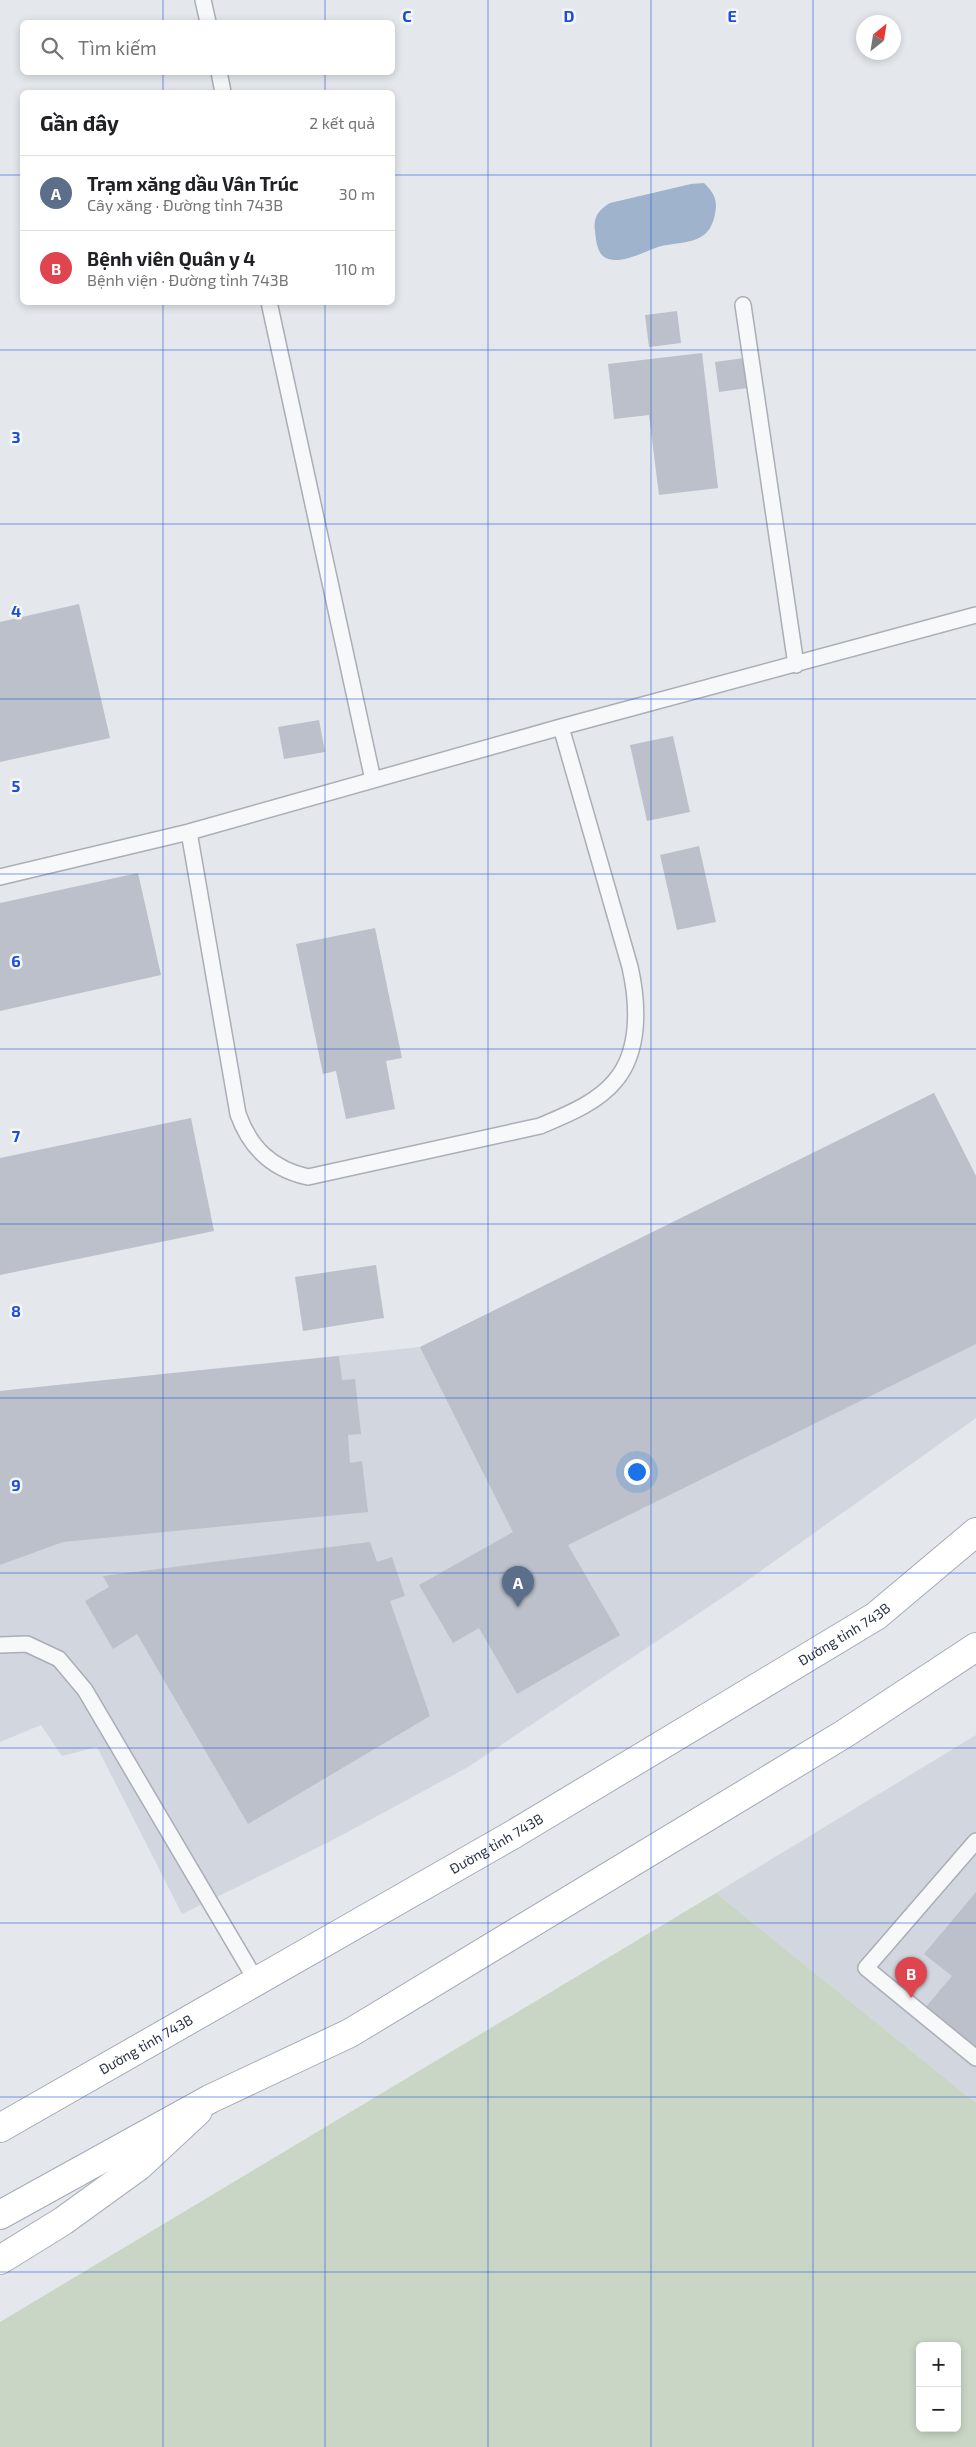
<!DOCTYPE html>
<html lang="vi">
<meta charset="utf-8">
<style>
:root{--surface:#fff;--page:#f2f2f2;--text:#202124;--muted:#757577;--line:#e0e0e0;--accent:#b45309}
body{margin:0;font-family:"Exo 2",sans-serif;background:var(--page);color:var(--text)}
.controls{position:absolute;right:15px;bottom:15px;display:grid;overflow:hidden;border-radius:8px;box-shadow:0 2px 8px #0003}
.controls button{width:45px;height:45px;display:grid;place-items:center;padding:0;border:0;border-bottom:1px solid var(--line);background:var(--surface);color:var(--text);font:25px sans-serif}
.compass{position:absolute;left:856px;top:15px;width:45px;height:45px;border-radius:50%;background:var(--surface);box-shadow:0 2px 8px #0003;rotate:30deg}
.you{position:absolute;left:636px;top:1471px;width:18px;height:18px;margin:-12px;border:4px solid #fff;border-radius:50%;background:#1a73e8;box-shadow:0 0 0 8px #1a73e833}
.badge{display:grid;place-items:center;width:32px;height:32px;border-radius:50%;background:var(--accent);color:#fff;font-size:16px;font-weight:700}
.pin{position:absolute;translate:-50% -41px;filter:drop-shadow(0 1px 2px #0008)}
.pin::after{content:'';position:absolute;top:26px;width:18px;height:15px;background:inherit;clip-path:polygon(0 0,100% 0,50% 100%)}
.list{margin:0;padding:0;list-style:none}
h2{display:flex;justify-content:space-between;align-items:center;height:65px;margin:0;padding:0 20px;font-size:21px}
h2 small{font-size:16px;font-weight:400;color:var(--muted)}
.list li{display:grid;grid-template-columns:32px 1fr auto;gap:15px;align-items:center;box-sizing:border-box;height:75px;padding:0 20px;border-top:1px solid var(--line)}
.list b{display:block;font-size:19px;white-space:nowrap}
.list p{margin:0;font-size:16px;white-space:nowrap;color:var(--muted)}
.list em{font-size:16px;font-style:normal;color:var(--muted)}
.icon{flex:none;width:28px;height:28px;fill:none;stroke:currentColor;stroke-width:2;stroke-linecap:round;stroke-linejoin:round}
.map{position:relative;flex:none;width:976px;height:2447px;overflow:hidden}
.search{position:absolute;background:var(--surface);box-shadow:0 2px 8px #0003;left:20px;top:20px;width:375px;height:55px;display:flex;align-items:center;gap:12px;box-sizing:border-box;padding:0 18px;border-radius:8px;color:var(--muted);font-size:19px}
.panel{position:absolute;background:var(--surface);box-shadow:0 2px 8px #0003;left:20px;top:90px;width:375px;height:215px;border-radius:8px}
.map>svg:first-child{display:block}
.built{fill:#d2d6de}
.green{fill:#c9d6c5;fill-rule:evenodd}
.water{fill:#9fb4cc}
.building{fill:#bbc0ca}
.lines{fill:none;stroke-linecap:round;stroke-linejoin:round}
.service-casing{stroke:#a9aeb7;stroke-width:18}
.secondary-casing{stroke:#a9aeb7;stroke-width:30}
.primary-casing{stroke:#a3abb8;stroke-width:30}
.service{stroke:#f7f8fa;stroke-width:15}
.secondary{stroke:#fff;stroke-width:28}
.primary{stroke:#fff;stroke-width:28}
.grid{fill:none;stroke:#1d4ed8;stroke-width:1;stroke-opacity:0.55}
.labels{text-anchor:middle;stroke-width:5;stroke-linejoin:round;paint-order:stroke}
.street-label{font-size:14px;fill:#2b3445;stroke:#f4f6f9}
.grid-label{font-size:16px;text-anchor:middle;font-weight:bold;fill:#1d4ed8;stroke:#f4f6f9;stroke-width:5;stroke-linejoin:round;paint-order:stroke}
</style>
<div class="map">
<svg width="976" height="2447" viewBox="0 0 976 2447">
<rect width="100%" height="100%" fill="#e4e7ec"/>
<path class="built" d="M934,1093L976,1176V1418L741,1585L468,1767L329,1842L182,1914L97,1747L62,1756L41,1725L0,1742V1391L420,1347Z
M976,1735V2103L716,1893Z"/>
<path class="green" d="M716,1893L976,2103V2447H0V2322ZM920,2346H957V2428H920Z"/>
<path class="water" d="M704,183C714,193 718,200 715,214C709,247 683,240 658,247C643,252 621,265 606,258C597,254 596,240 595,231C593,218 598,210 610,203L691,184Z"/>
<path class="building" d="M677,311L681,343L649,347L645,315Z
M702,353L718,488L659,495L649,415L614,419L608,364Z
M744,358L748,388L719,392L715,362Z
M79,604L110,738L0,762V622Z
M319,720L325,752L284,759L278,727Z
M673,736L690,812L647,821L630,745Z
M699,846L716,922L677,930L660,855Z
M138,873L161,975L0,1011V903Z
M375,928L402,1058L386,1061L395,1109L346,1119L336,1071L323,1074L296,944Z
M934,1093L976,1176V1344L568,1545L620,1635L517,1694L479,1628L453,1643L419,1585L513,1532L420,1347Z
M191,1118L214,1231L0,1275V1158Z
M376,1265L384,1318L303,1331L295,1277Z
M339,1356L342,1380L355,1379L361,1434L348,1435L350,1463L362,1461L368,1512L63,1542L0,1565V1391Z
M370,1542L377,1562L392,1557L405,1596L390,1601L430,1716L248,1824L137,1634L113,1649L85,1601L109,1587L103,1576Z
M976,1892V2051L925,2008L952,1976L924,1954Z"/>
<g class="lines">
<g class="service-casing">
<path id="service" d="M203,0L208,22
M219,72L223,92
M269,302L373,780
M743,305L796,665
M189,832L238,1114C250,1148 272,1169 308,1177L540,1126C566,1115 597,1103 615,1081C641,1051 638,1002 630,967L561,727
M0,877L189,832L561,727L976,615
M0,1645L27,1644L59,1659L85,1690L257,1982
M976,1841L866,1968L976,2058"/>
</g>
<g class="secondary-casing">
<path id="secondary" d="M0,2260L63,2221L139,2166L198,2111"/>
</g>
<g class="primary-casing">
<g id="primary">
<path id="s1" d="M0,2128L514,1834L876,1616L976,1532"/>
<path d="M0,2215L210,2099L350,2033L844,1734L976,1647"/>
</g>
</g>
<use href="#service" class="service"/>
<use href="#secondary" class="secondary"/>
<use href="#primary" class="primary"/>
</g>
<path class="grid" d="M163,0V22M325,0V22M488,0V2447M651,0V2447M813,0V2447M163,72V92M325,72V92M0,175H22M392,175H976M163,302V2447M325,302V2447M0,350H976M0,524H976M0,699H976M0,874H976M0,1049H976M0,1224H976M0,1398H976M0,1573H976M0,1748H976M0,1923H976M0,2097H976M0,2272H976"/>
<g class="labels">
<g class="street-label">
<text dy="5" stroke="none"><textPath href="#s1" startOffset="978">Đường tỉnh 743B</textPath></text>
<text dy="5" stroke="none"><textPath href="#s1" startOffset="572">Đường tỉnh 743B</textPath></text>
<text dy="5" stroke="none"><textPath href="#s1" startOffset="168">Đường tỉnh 743B</textPath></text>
</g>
</g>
<g class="grid-label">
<text x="407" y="22">C</text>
<text x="569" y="22">D</text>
<text x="732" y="22">E</text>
<text x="16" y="443">3</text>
<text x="16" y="617">4</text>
<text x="16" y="792">5</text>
<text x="16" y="967">6</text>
<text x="16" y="1142">7</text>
<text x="16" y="1317">8</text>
<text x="16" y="1491">9</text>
</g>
</svg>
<div class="controls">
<button>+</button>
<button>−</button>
</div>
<svg class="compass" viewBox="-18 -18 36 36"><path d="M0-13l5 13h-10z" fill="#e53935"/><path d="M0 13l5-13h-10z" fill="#757577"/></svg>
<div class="you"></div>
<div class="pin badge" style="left:518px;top:1607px;background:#5c6f8a">A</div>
<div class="pin badge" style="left:911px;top:1998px;background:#e0444e">B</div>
<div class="search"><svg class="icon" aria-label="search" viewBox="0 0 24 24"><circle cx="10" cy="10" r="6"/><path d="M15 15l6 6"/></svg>Tìm kiếm</div>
<section class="panel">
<h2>Gần đây<small>2 kết quả</small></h2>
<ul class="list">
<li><span class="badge" style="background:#5c6f8a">A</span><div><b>Trạm xăng dầu Vân Trúc</b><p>Cây xăng · Đường tỉnh 743B</p></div><em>30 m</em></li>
<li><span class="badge" style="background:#e0444e">B</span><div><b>Bệnh viên Quân y 4</b><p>Bệnh viện · Đường tỉnh 743B</p></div><em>110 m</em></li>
</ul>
</section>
</div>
